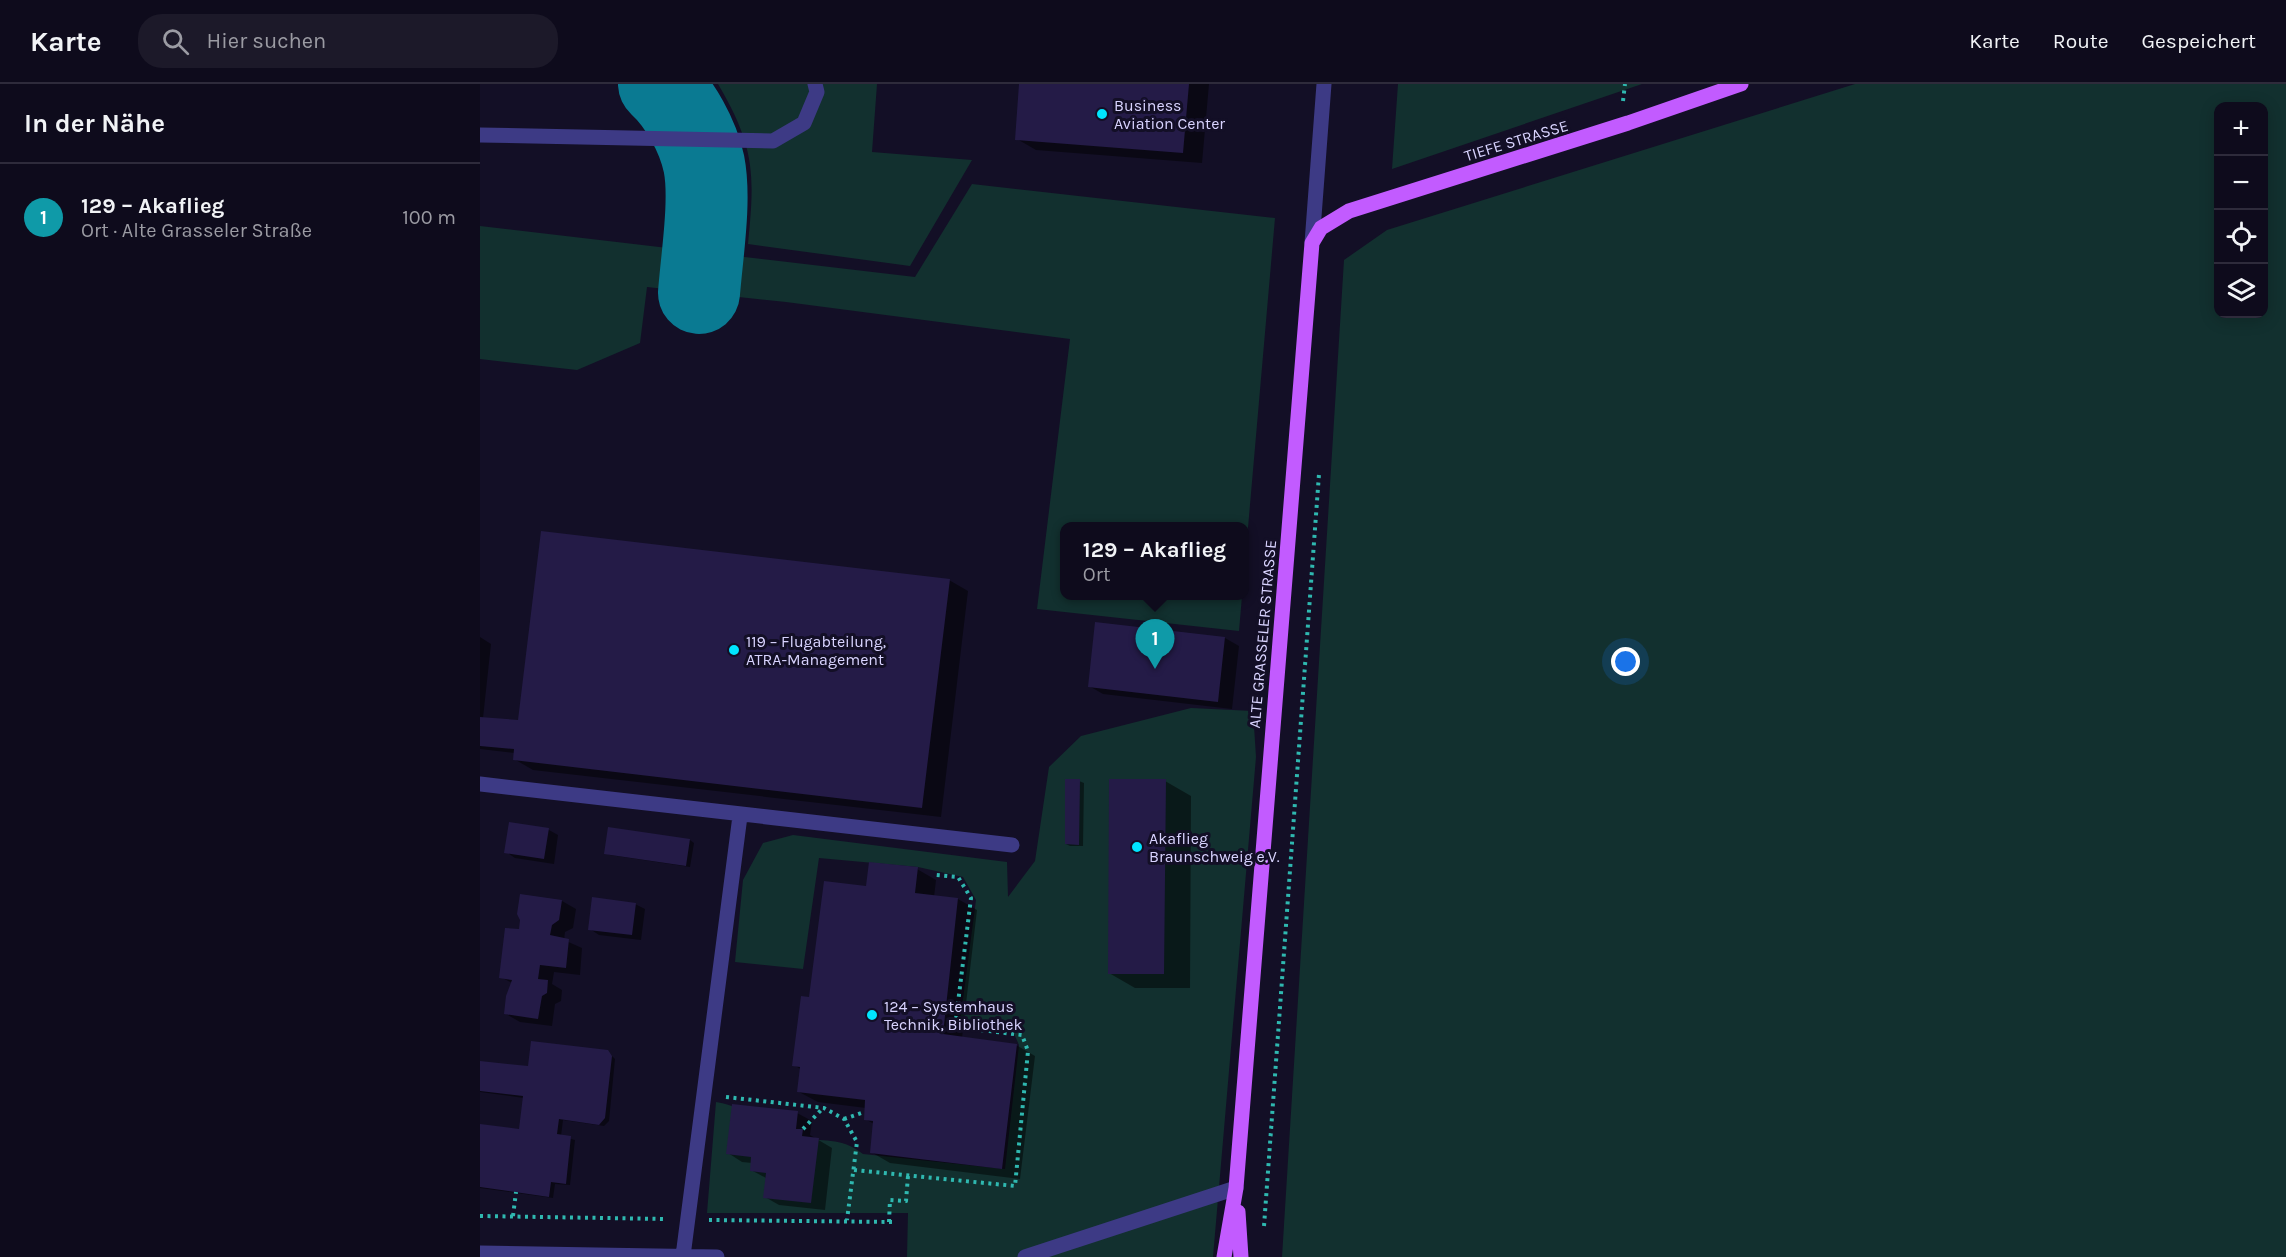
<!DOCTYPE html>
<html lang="de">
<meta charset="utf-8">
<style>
:root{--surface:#0e0b1c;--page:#1c1929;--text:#f1f3f6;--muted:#9b9ba3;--line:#2e2b3b;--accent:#0f766e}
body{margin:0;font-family:Karla,sans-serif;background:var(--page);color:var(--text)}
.controls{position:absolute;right:18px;top:18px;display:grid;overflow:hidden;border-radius:12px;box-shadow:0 3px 15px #0003}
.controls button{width:54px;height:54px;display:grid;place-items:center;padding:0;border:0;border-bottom:2px solid var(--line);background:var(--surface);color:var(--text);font:30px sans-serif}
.you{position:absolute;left:1146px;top:578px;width:21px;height:21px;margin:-15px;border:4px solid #fff;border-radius:50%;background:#1a73e8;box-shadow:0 0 0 9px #1a73e833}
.badge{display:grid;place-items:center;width:39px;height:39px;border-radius:50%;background:var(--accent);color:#fff;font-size:20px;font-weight:700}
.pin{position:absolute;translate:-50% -50px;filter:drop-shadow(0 2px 3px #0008)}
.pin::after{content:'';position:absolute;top:32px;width:21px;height:18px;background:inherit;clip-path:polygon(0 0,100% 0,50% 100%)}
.popup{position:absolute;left:580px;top:438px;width:189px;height:78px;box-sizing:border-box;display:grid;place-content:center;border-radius:12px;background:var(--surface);filter:drop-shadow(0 2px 4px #0005);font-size:20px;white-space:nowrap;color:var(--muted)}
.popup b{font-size:22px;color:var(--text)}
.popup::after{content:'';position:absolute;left:50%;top:100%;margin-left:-12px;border:12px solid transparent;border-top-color:var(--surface)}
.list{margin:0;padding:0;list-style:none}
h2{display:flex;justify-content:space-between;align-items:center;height:78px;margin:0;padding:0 24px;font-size:26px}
h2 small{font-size:20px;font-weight:400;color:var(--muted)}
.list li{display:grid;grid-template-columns:39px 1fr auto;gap:18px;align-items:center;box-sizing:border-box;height:108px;padding:0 24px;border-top:2px solid var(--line)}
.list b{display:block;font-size:22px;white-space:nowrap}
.list p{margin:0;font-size:20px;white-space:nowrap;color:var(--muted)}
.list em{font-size:20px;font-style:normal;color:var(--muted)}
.icon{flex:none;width:33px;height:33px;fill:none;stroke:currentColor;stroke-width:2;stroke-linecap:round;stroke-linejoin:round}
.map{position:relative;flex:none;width:1806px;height:1173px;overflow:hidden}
header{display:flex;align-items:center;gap:36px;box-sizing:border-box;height:84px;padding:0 30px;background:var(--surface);border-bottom:2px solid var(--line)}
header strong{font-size:28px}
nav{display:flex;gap:33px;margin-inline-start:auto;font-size:21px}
.search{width:420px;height:54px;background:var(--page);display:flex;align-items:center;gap:15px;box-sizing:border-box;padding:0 21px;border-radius:24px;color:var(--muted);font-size:22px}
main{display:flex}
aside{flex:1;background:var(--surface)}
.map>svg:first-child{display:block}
.green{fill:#12302f;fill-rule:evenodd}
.shadow{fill:#0007}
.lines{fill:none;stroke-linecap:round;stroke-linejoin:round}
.taxiway{stroke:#0a7a92;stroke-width:82}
.building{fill:#241b47}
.path{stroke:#2fb8b0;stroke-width:4;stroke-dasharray:3 4.5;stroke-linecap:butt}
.minor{stroke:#3d3a85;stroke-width:15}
.major{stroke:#c25bff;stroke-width:15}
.poi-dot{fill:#00e5ff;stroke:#130f26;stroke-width:2}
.labels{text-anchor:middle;stroke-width:6;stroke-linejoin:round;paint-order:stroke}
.poi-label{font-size:16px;fill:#d9d4ff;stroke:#130f26;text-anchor:start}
.street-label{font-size:16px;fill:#d9d4ff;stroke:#130f26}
</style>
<header>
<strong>Karte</strong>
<div class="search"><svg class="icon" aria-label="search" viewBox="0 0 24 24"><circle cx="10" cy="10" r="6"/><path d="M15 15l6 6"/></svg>Hier suchen</div>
<nav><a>Karte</a><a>Route</a><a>Gespeichert</a></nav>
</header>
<main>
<aside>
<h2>In der Nähe<small></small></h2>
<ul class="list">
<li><span class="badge" style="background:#0f9aa8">1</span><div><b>129 – Akaflieg</b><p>Ort · Alte Grasseler Straße</p></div><em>100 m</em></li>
</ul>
</aside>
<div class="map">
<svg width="1806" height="1173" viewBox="0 0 1806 1173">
<rect width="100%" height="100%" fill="#130f26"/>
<path class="green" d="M238,0H397L392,68L492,76L430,182L268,160C275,90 275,63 238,0Z
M918,0H1162L912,85Z
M1375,0H1806V1173H802L864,176L907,146ZM1738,22H1784V230H1738Z
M492,100L795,134L765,478V442H585V512H762L759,547L557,525L590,255L306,218L167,203L160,259L97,286L0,275V142L435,193Z
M711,624L773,627L776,673L733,1173H427L428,1129H227L236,1018C266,1022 288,1046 317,1053C343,1059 360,1052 383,1070L525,1085L539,961L532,945L480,938L496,816L483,793L438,783L339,774L323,885L255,878L263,796L283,759L313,751L527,778L528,813L555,777L569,683L601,652Z"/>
<path class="shadow" d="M541,0H729L722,79L556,66L537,55Z
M469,496L488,507L461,733L53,686L34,675L35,669L0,665V553L11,560L3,634L39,638Z
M745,554L759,562L752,625L623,610L609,602Z
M599,697L604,699L603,762H590L586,760Z
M685,697L711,712L710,904H655L629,889Z
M130,744L210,756L214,759L210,783L130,771L126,769Z
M69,746L78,751L74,780L35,774L26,768Z
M437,785L456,796L454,813L478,815L497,826L482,954L536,961L555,972L540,1095L410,1079L391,1068L394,1040L385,1035L386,1024L338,1018L319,1008L322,986L314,981L331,915L387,804Z
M82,817L96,825L93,844L85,848L84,856L102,864L100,891L74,888L72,900L82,906L81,917L75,920L72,942L40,938L26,930L32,899L21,893L40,847Z
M155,820L165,825L161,856L119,851L110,845Z
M127,967L135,975L129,1037L124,1042L83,1036L81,1052L95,1056L90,1101L75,1100L73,1114L0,1104V1041L41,1046L44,1014L0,1008V978L49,984Z
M317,1029L332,1037L330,1051L352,1064L345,1126L299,1121L285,1113L286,1094L271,1086L272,1079L262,1078L248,1069Z"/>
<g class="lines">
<path class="taxiway" d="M179,0C200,19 218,52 224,80C231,116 222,171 219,209"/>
</g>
<path class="building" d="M539,0H709L703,69L535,56Z
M61,447L470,495L442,724L33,676L34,665L0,662V633L38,636Z
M615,538L745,553L738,618L608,603Z
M585,695H600L599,761L585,760Z
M629,695H686L684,890H628Z
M29,738L69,744L64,775L24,769Z
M128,743L210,755L206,782L124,770Z
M389,778L438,783L435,809L478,814L463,950L537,960L522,1085L390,1069L393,1037L384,1036L385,1016L317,1008L320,983L312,982L321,912L329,913L344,797L386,802Z
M40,810L82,816L79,836L72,841L70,851L89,855L86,884L60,881L58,895L68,896L67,909L62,912L58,935L24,930L26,912L32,896L19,894L25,844L39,845L40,836L37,830Z
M112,813L156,819L152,851L108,846Z
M51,957L128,966L132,972L125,1034L119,1041L79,1035L77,1050L91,1052L86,1100L71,1098L69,1113L0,1103V1040L39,1045L43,1012L0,1007V977L48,982Z
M252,1020L318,1027L316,1045H323L322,1052L339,1054L331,1119L283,1114L286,1089L270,1087L271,1073L246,1070Z"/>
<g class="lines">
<path class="path" d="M1143,17L1145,0
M246,1013L344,1024L364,1035L377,1058L367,1136
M364,1035L384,1028
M323,1045L343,1024
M374,1086L535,1102L548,967L542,951L475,943L491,814L478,793L456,791
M0,1132L185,1135
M33,1132L36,1108
M229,1136L413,1138
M409,1138L410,1116L426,1117L428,1092
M784,1142L839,390"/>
<path class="minor" d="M0,51L293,57L324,39L337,8L335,0
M832,159L844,0
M0,700L532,761
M0,1169L237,1173
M203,1172L260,732
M545,1173L756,1104"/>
<path class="major" d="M758,1128L761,1173
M744,1173L756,1104L832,159L841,144L869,127L1148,39L1261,0"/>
</g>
<g class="poi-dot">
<circle cx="622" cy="30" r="6"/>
<circle cx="254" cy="566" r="6"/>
<circle cx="657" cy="763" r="6"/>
<circle cx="392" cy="931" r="6"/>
</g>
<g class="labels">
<g class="poi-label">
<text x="634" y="27">Business<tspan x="634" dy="18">Aviation Center</tspan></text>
<text x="266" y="563">119 – Flugabteilung,<tspan x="266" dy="18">ATRA-Management</tspan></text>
<text x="669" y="760">Akaflieg<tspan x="669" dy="18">Braunschweig e.V.</tspan></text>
<text x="404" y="928">124 – Systemhaus<tspan x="404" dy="18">Technik, Bibliothek</tspan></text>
</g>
<g class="street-label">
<text transform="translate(1036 56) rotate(-17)" y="6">TIEFE STRASSE</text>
<text transform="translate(782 550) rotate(-85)" y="6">ALTE GRASSELER STRASSE</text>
</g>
</g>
</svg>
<div class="controls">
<button>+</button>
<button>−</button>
<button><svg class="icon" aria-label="locate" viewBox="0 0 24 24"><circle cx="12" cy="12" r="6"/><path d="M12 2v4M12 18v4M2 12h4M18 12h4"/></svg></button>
<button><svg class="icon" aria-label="layers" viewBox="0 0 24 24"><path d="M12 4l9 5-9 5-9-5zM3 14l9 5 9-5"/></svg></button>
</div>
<div class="you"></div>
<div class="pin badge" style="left:675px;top:585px;background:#0f9aa8">1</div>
<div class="popup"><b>129 – Akaflieg</b>Ort</div>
</div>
</main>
